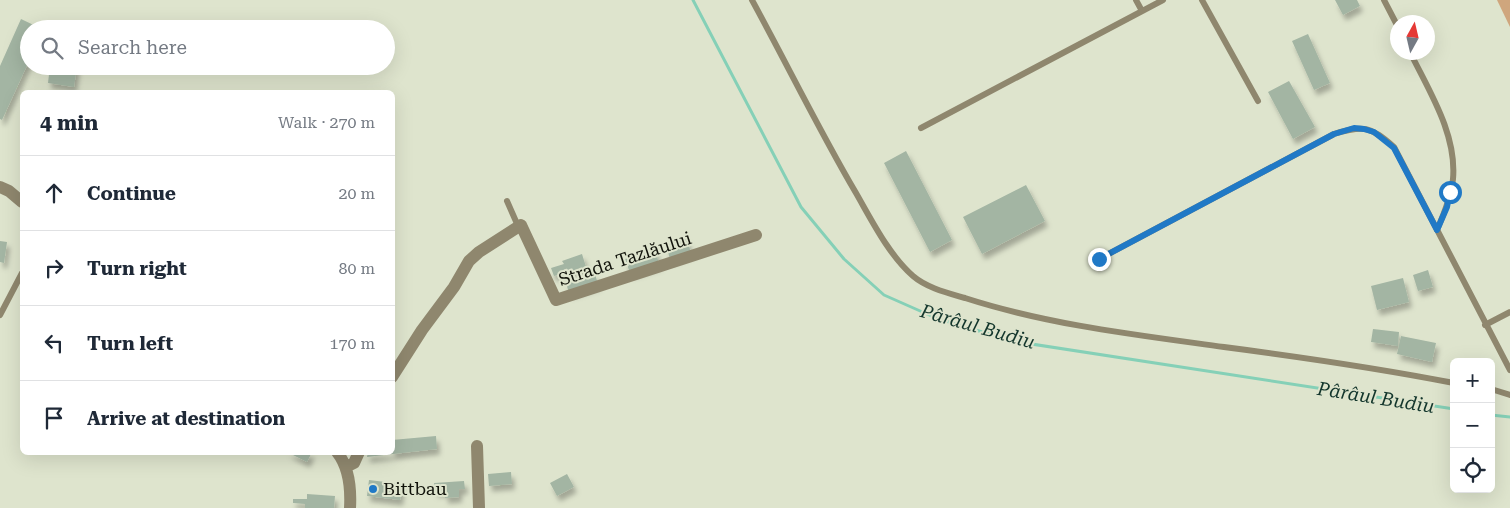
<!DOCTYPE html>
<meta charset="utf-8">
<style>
:root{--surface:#fff;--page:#f2f2f3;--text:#1f2937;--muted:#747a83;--line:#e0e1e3}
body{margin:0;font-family:"Roboto Serif",serif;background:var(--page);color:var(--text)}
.controls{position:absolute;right:15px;bottom:15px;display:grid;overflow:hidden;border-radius:8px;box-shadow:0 5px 20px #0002}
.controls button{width:45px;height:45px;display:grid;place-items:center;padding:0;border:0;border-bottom:1px solid var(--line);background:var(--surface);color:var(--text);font:25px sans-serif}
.compass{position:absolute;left:1390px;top:15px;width:45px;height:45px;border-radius:50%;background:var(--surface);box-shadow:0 5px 20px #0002;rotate:8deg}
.stop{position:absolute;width:15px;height:15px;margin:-11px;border:4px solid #2079c6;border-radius:50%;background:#fff}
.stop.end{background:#2079c6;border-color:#fff;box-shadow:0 1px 5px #0008}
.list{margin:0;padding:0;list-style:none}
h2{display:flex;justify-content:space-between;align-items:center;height:65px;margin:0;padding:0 20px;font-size:21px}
h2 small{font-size:16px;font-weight:400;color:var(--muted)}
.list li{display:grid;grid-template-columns:32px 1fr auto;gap:15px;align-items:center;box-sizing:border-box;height:75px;padding:0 20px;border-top:1px solid var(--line)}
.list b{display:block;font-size:19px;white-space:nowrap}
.list em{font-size:16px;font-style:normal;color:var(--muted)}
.icon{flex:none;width:28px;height:28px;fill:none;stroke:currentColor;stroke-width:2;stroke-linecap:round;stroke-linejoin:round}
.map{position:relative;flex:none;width:1510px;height:508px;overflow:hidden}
.search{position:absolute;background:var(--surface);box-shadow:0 5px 20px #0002;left:20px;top:20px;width:375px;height:55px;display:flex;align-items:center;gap:12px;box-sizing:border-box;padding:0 18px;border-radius:28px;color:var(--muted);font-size:19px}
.panel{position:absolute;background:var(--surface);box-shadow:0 5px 20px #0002;left:20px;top:90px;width:375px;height:365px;border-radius:8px}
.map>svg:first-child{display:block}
.green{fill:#cfa67d}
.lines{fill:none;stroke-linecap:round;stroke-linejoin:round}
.stream{stroke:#85d0b7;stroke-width:3}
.building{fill:#a3b5a3;filter:url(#shadow)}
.lane{stroke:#8f876e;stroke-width:6}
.street{stroke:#8f876e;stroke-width:12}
.route{stroke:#2079c6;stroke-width:6}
.poi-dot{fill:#2079c6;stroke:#dee4cd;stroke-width:2}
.labels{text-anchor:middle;stroke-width:4;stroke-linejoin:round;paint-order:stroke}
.street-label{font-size:18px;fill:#11130b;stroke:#dee4cd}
.poi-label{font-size:18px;fill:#11130b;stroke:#dee4cd;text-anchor:start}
.water-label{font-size:19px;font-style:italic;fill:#13362c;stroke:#dee4cd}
</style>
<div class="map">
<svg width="1510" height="508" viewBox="0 0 1510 508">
<defs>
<filter id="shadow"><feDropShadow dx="3" dy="5.5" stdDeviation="2.5" flood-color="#0004"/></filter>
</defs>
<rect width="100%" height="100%" fill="#dee4cd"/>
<path class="green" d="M1497,0H1510V27Z"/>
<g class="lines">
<path class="stream" d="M693,0L801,207L844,259L884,295L936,318L1012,341L1454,409
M1491,415L1510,417"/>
</g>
<path class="building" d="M1335,0H1357L1360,6L1343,15Z
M21,19L42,29H29V61L2,120L0,119V66Z
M1308,34L1330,83L1314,90L1292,41Z
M50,66H77L74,87L48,83Z
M1289,81L1315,127L1293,139L1268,92Z
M906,151L952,240L930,252L884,163Z
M1026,185L1045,221L982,254L963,217Z
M686,238L691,252L670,259L666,245Z
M0,241L7,242L4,263L0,262Z
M655,249L659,264L630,273L625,259Z
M582,254L586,267L554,276L551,268L564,264L562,261Z
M1428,270L1433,287L1418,291L1413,275Z
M595,274L598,284L569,293L566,283Z
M1403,278L1409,302L1377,310L1371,286Z
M1373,329L1399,332L1398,346L1371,342Z
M1401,336L1436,343L1432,362L1397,354Z
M436,436L437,449L367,457L368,452H392V440Z
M287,452H312L307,462Z
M511,472L512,484L489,486L488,474Z
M567,474L574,487L557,496L550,483Z
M369,480L402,484L400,500L367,496Z
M464,481L465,489H459V497L445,498V491L435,492L434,483Z
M307,494L335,496L334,508H305V504L293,503V499H307Z"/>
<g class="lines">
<path class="lane" d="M752,0C787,64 819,130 856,193C872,221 889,255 913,276C927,288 948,293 965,298C1049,325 1137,335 1224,347C1301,357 1377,368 1454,383
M1136,0L1142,11
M1202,0L1258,101
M1384,0L1398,27
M1410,52C1429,91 1457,134 1453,179C1451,197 1444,214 1437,230
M921,128L1163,0
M507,201L518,226
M1099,259L1334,134C1364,125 1370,126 1394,147L1510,370
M0,315L22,273
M1485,325L1510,312
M1491,389L1510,395"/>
<path class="street" d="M0,187L9,191L22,202
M392,377L422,330L454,287L469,261L479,252L521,225L556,300L756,235
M477,446L479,508
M337,452C349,467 351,490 350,508
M346,467L354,463L359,452"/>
</g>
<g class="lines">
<path class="route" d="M1099,259L1334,134L1354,128L1364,129L1374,132L1394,148L1437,230L1447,207L1450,192"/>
</g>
<circle class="poi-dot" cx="373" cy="489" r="5"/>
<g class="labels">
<g class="street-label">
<text transform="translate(625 259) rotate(-18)" y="6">Strada Tazlăului</text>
</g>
<g class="poi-label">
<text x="383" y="495">Bittbau</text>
</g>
<g class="water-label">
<text transform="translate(978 326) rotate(16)" y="7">Pârâul Budiu</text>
<text transform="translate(1376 397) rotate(9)" y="7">Pârâul Budiu</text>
</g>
</g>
</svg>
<div class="controls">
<button>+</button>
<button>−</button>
<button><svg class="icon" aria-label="locate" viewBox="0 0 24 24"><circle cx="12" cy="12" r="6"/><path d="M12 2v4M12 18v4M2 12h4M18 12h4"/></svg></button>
</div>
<svg class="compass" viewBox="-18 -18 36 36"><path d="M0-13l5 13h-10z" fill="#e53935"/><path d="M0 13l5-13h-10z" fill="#747a83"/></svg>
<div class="stop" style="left:1450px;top:192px"></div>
<div class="stop end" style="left:1099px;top:259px"></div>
<div class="search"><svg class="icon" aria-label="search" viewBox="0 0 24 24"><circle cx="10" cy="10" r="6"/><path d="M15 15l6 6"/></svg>Search here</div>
<section class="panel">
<h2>4 min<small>Walk · 270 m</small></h2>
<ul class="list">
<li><svg class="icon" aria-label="ahead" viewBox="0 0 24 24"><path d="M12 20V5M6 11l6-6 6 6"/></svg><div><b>Continue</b></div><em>20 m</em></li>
<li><svg class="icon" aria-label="right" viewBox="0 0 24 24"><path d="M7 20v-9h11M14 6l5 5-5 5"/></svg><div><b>Turn right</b></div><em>80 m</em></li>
<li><svg class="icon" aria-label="left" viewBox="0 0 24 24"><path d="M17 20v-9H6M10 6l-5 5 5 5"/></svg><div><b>Turn left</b></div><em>170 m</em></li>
<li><svg class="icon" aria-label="arrive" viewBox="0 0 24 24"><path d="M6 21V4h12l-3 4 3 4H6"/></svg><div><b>Arrive at destination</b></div></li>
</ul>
</section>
</div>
